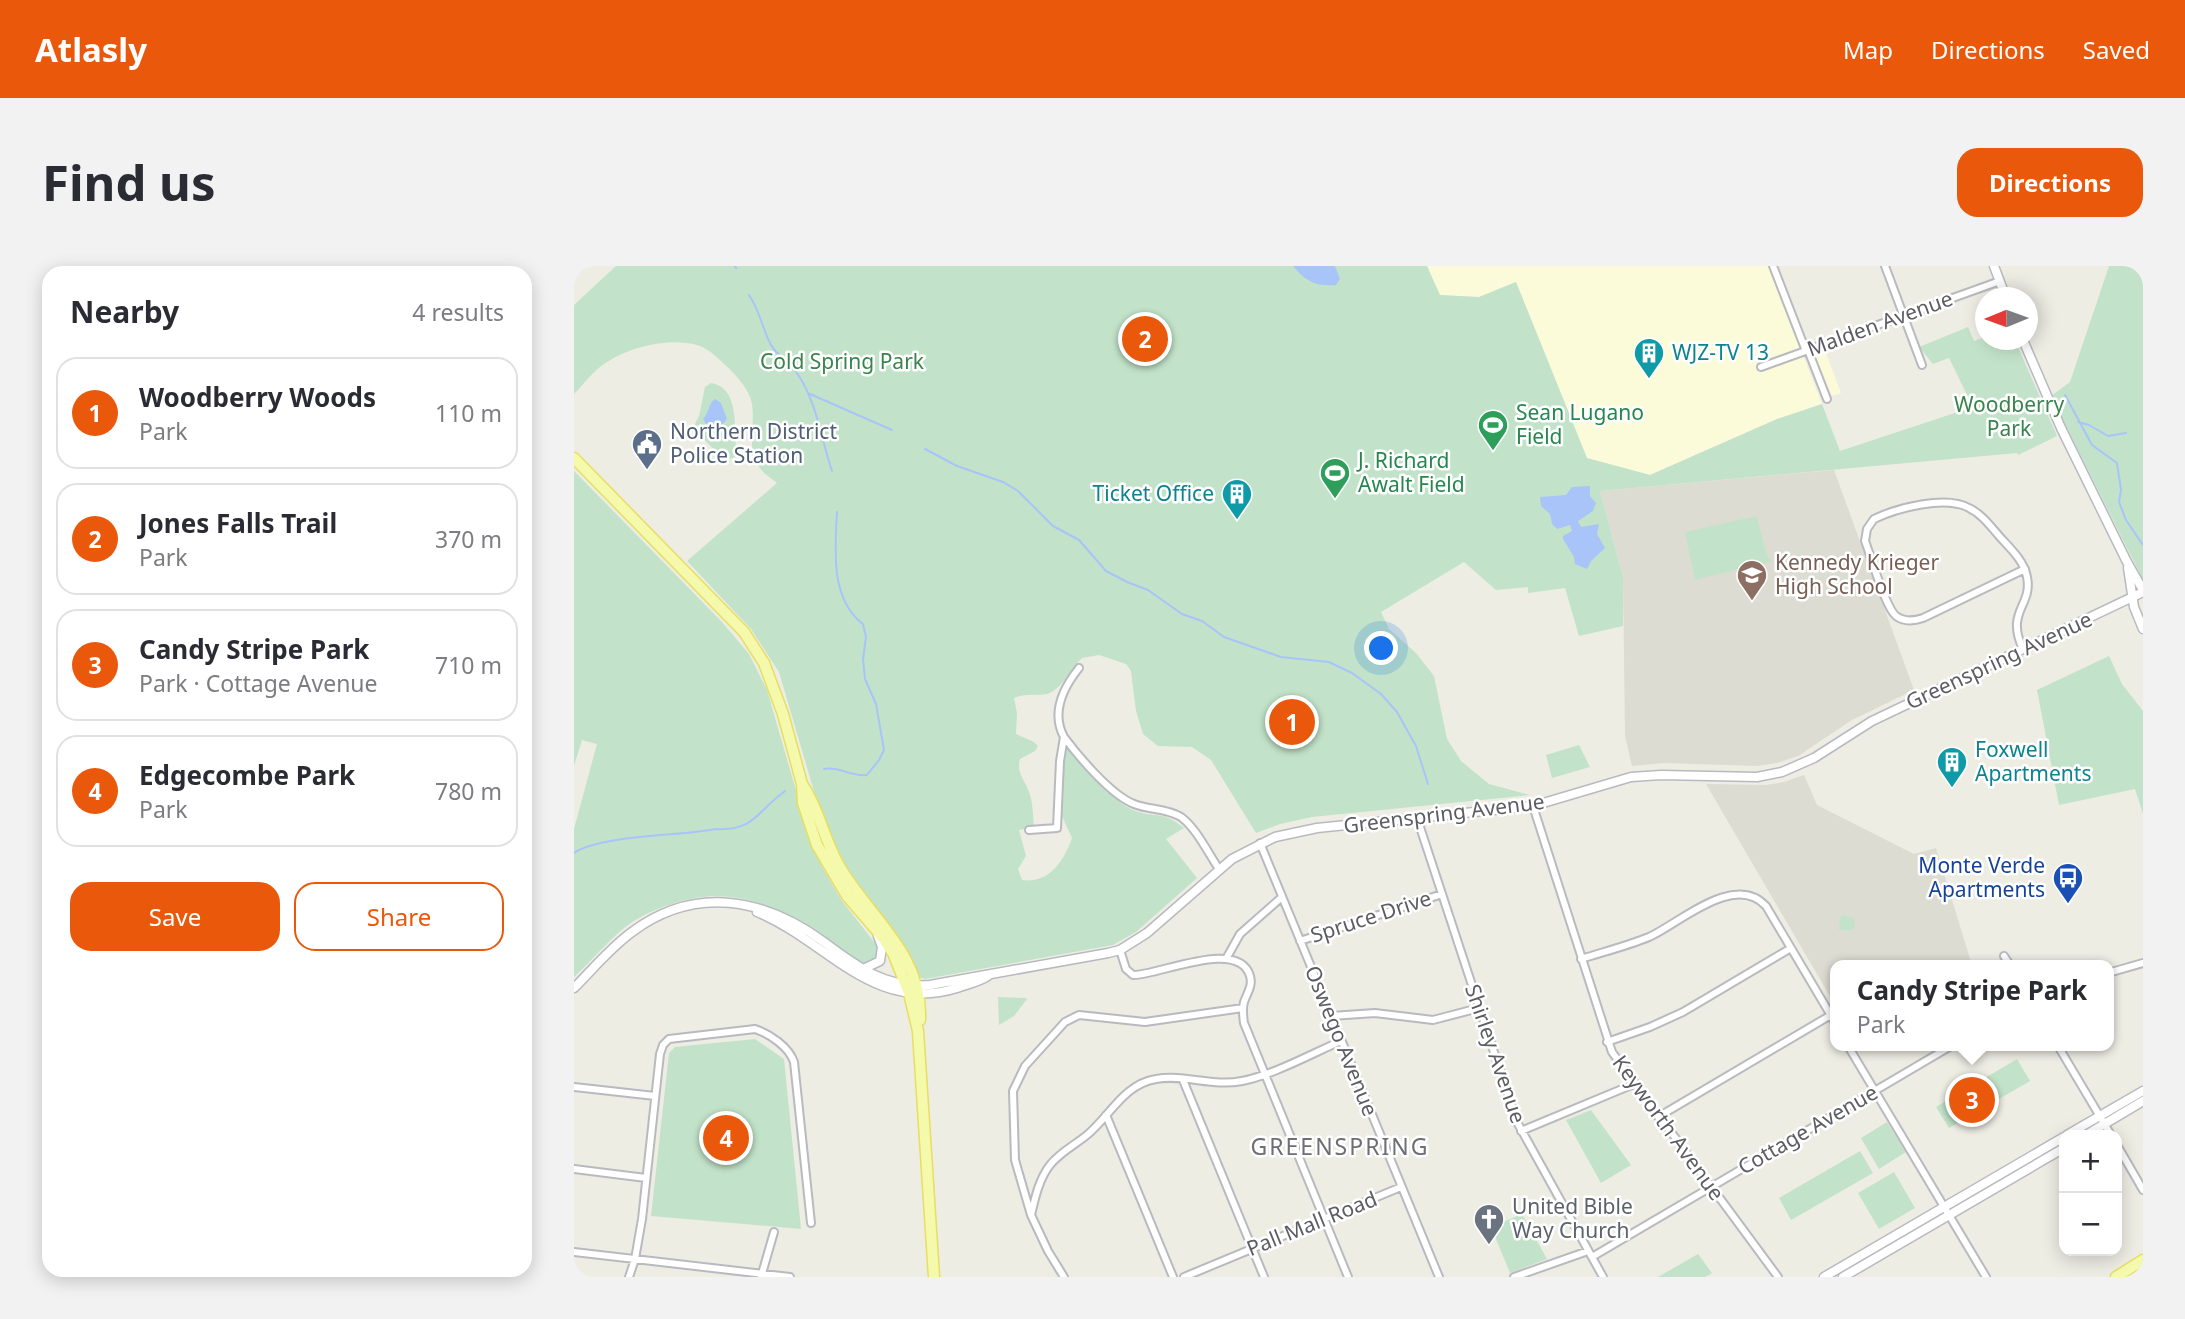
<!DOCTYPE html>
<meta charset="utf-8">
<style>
:root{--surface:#fff;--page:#f2f2f3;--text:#2b2b33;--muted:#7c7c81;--line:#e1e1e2;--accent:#ea580c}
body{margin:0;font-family:"Noto Sans",sans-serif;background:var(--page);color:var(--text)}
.controls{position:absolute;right:21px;bottom:21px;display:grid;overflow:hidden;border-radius:14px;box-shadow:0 4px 18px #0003}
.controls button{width:63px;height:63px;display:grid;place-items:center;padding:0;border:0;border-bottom:2px solid var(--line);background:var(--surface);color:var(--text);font:35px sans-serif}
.compass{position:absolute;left:1401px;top:21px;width:63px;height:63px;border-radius:50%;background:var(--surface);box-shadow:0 4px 18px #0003;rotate:269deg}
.you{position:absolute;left:808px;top:383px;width:24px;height:24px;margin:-18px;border:5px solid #fff;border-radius:50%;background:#1a73e8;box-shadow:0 0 0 10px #1a73e833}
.badge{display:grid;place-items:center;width:46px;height:46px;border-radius:50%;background:var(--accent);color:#fff;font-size:23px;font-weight:700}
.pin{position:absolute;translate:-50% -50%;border:4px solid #fff;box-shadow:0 2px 7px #0006}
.popup{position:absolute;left:1256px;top:694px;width:284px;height:91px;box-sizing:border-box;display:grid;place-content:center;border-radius:14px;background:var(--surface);filter:drop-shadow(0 2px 5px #0005);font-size:23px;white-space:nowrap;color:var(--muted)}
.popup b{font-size:26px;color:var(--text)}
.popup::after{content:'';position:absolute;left:50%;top:100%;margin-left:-14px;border:14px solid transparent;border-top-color:var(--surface)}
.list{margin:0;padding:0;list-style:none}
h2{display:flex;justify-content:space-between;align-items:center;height:91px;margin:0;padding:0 28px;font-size:30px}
h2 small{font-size:23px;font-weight:400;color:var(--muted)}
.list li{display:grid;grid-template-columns:46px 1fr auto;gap:21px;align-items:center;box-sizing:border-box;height:112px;margin:0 14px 14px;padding:0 14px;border:2px solid var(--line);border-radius:21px}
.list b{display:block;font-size:26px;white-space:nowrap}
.list p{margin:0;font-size:23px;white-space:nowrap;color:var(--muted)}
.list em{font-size:23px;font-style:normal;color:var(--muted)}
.actions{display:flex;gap:14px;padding:21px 28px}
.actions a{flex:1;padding:16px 0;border:2px solid var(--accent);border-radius:21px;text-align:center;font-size:24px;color:var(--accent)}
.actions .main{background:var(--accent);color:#fff}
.map{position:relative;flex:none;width:1569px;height:1011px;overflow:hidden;border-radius:21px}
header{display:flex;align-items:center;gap:42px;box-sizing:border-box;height:98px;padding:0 35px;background:var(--accent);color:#fff}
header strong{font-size:33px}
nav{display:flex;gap:38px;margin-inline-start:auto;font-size:24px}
.intro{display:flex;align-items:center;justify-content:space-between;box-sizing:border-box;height:168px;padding:0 42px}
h1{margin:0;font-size:49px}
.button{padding:18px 32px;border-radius:21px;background:var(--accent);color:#fff;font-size:24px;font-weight:700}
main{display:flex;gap:42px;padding:0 42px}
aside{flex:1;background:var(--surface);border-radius:21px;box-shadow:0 4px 18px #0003}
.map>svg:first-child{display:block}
.commercial{fill:#fbfbda}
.education{fill:#dddcd2}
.green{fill:#c2e3c9}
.water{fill:#a8c4f9}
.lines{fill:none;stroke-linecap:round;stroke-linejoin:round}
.stream{stroke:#a8c4f9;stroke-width:2}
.minor-casing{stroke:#b9babf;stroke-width:10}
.secondary-casing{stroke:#b9bac1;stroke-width:11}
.primary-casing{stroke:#e7de62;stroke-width:13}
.minor{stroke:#fff;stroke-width:6}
.secondary{stroke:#fff;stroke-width:8}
.primary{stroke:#f5f9ac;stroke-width:10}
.labels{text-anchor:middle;stroke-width:5;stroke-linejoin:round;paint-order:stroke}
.street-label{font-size:21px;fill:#5c5d63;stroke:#fff}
.culture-label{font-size:21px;fill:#0d838f;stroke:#fff;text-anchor:start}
.park-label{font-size:21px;fill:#3b834e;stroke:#fff}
.leisure-label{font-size:21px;fill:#27864d;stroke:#fff;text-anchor:start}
.service-label{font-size:21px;fill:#4e5e75;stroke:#fff;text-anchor:start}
.education-label{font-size:21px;fill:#785e54;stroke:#fff;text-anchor:start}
.transit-label{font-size:21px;fill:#164399;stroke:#fff;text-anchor:end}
.worship-label{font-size:21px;fill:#5b616d;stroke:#fff;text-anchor:start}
.neighbourhood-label{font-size:23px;letter-spacing:2px;fill:#6d6f75;stroke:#fff}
</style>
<header>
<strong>Atlasly</strong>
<nav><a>Map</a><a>Directions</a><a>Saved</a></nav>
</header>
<div class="intro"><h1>Find us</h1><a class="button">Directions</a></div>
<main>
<aside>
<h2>Nearby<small>4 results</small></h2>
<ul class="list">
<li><span class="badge">1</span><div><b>Woodberry Woods</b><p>Park</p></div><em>110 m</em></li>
<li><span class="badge">2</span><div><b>Jones Falls Trail</b><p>Park</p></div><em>370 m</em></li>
<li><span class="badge">3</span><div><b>Candy Stripe Park</b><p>Park · Cottage Avenue</p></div><em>710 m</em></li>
<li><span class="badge">4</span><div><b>Edgecombe Park</b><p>Park</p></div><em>780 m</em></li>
</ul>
<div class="actions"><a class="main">Save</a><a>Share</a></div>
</aside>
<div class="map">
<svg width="1569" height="1011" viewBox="0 0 1569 1011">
<rect width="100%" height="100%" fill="#edede4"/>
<path class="commercial" d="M853,0H1194L1248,138L1203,153L1076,209L1013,192L942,16L905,31L865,29Z
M1249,79L1267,127L1258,130L1238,83Z"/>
<path class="education" d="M1260,204L1340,424L1278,454L1224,490L1203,497L1183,500L1090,497L1058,500L1051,470L1049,311L1026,225Z
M1230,509L1243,539L1340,588L1362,582L1398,699H1262L1261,739L1132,518L1192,519L1210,516Z"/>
<path class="green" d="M42,0H853L866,29L905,31L942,16L1013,192L1076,209L1203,153L1248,138L1266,185L1399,141L1375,92L1359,98L1345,81L1394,61L1400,75L1411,71L1412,74H1441L1483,170L1444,189L1443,187L1026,225L1049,311V360L1005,370L991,322L954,327V321L922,324L890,296L807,346L815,363L842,387L860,410L873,473L887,495L915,518L956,529L738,551L706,558L682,567L637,494L618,481L584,480L569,468L562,445L557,405L552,398L525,389L508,392C498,402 487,424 473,428C462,430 451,427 440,432L443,447L442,468L460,476L464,480L461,485L446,493C442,507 451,514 455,526C459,536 459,550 460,561L445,564L452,590L444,603L448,614C475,618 490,595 498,572L488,550L486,535L489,481L492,478C507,495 539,536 559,544C581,553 587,543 610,562L592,573L623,612L562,666L539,679L351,713L345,711L321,669L271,602L251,563L205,406L177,363L113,295L203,217C196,211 188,207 184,199C171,177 184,153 176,131C171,118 159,106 149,97C142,90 133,82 123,79C95,71 54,81 30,98C19,105 10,118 0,128V39Z
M1535,0H1569V314L1477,130L1496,116Z
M137,117C168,122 159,168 163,190L151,195L119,162L125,150L131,121Z
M0,205L148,356L175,388L193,424L234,566L246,597L268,635L304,681L302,693L289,698C228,657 175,612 98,638C81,643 64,651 50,662C32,677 17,695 0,711V563L23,478L8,474L0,500Z
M1183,250L1193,290L1198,295L1121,314L1111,266Z
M1535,390L1548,418L1569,445V548L1561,523L1485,539L1463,424Z
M1005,479L1016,501L978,512L972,489Z
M1269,649L1280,652L1281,661L1277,664H1265L1266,651Z
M424,731L452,732L453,733L440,750L425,759Z
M181,773L210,793L227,963L77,950L95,787L101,781Z
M1443,793L1456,815L1375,862L1362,841Z
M1017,844L1057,899L1027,917L992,854Z
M1313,856L1332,886L1305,903L1287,872Z
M1286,885L1299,907L1217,954L1205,932Z
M1320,906L1341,942L1305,963L1284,927Z
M948,948L973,993L936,1007L917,961Z
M1124,988L1138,1007L1131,1011H1084Z"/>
<path class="water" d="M719,0H761L766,13L762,19C742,21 731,15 719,0Z
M141,133L147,137L153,153L145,163L139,158L135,163L129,153C135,147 135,136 141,133Z
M1016,220V230L1022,237L1019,245L1004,255L1007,261L1025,258L1023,268L1031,282L1017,295L1013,303L1001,298L1000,291L989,273V270L998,265L996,259L983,263L978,258L976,248L967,240L966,231L992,229L998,221Z"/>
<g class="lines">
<path class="stream" d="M161,0L162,2
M175,29C186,45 188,62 197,79C204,91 216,96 223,107C243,136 247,173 258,205
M236,128L318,164
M1491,129L1518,179L1543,197L1547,224L1545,236L1552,254L1569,279
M1504,156L1515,159L1534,170L1552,167
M351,183L383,200L429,216L444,225L479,260L505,274L532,305L553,316L574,324L608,348L628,355L650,371L707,391L755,396L778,407L807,428L823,446L842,480L854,518
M250,503C265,500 278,511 293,509L305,494L310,484L302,438L291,413L289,393L292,371L289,358C256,333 261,284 263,246
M0,587C27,569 107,570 142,563C181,565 183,545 211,525"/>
<g class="minor-casing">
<path id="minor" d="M1199,0L1232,85
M1311,0L1348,99
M1234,84L1253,133
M1187,101L1426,15
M1449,383C1431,345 1459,340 1453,311C1450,295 1437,283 1426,271C1417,261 1408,248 1395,242C1372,229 1323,242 1300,253L1293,263L1291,275C1297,290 1311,341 1322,350C1330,356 1340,355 1349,352L1451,303
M505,402C489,422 477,447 490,471C505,491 537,529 560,538C575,544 592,542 607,551C623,563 634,587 645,603
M959,540L1038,786L1204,1011
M843,552L943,856L1029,1011
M455,564L483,562L486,495L490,471
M686,577L865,1011
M726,675L868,628
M546,684L552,703L559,709C583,710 665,671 676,710C679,720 673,727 670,736C668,743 669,750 670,757L774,1011
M1430,690L1436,699
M652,693L666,668L708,631
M1007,693C1029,686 1053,680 1075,671C1106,657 1160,606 1192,640L1262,758
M1534,707L1569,697
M757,750L801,747L859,754L905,742
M1033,776L1076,761L1109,746L1217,682
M1274,780L1412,1011
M1484,780L1537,869
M609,814L690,1011
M0,821L81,830
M532,849L599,1011
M1084,851L1257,749
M947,865L1060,818
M1543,879L1569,924
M0,903L72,912
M457,949C461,932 465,913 476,899C486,886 501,879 513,869C536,850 550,818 582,813C611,808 639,821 668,815C699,809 737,788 767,775
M0,986L216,1011
M1018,991L1377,780
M55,1011L61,993L68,953L86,788L89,779L95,773L181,763C196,768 215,781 220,796L237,957
M187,1011L200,966
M490,1011L474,985L457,949L441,894L439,825L451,800L491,756L505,749L571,756L669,742
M610,1011L827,921
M940,1011L1014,985"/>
</g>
<g class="secondary-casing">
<path id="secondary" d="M1420,0L1432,32
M1449,74L1487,162L1553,296L1569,324
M1554,302L1560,341L1569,363
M183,646C254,675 298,748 383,722C394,718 405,716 414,710
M287,704L306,695L308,681L304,670
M0,722C19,703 36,682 58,666C121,619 190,632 250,676C283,701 313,723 356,719L534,687L546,684L573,667L658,593L701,571L743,562L959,540L1057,511L1087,509L1183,511L1208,506L1240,492L1298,455L1569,326
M1493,869L1569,825
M1512,869L1569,835
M1250,1011L1490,871
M1269,1011L1490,882"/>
</g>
<g class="primary-casing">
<path id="primary" d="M0,192L170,366L190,397L209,448L228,518L229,537L243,579L273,630L310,673L319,687L335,727L344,765L360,1011
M228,518C243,539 250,572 263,596C292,650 349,685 346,754
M1542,1011L1569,994"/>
</g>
<use href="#minor" class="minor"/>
<use href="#secondary" class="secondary"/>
<use href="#primary" class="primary"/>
</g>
<defs>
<g id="building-pin" transform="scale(1.575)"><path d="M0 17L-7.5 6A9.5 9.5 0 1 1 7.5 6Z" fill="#0f9aa8" stroke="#fff"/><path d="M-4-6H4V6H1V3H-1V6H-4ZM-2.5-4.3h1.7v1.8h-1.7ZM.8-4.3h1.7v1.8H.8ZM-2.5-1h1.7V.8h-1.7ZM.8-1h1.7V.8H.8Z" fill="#fff"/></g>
<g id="stadium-pin" transform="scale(1.575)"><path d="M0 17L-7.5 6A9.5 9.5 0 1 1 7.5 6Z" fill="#2e9e5b" stroke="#fff"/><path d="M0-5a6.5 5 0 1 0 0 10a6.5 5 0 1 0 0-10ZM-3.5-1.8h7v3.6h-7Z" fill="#fff"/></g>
<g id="civic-pin" transform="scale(1.575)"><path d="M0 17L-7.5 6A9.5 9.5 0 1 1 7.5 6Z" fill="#5c6f8a" stroke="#fff"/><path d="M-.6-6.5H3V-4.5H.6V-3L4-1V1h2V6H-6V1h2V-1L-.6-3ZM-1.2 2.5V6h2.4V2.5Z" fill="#fff"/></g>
<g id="school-pin" transform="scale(1.575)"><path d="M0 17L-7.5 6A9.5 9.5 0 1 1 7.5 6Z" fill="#8d6e63" stroke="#fff"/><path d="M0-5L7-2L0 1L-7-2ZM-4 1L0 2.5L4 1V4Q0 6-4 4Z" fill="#fff"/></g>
<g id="bus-pin" transform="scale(1.575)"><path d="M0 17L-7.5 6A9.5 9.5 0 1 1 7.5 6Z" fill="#1a4fb4" stroke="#fff"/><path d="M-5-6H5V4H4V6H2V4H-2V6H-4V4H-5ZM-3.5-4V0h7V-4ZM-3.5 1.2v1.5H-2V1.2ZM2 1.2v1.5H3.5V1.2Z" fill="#fff"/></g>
<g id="church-pin" transform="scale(1.575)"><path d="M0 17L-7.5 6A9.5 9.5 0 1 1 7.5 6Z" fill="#6b7280" stroke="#fff"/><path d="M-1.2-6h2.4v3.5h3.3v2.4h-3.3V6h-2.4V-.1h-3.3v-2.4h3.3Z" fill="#fff"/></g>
</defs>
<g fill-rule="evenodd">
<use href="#building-pin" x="1075" y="87"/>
<use href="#stadium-pin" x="919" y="159"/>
<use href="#civic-pin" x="73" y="178"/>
<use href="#stadium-pin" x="761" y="207"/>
<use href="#building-pin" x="663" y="228"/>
<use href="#school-pin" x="1178" y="309"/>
<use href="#building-pin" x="1378" y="496"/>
<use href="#bus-pin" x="1494" y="612"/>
<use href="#church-pin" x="915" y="953"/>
</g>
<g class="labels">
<g class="street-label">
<text transform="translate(1306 58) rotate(-20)" y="7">Malden Avenue</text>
<text transform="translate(1425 395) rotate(-25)" y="7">Greenspring Avenue</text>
<text transform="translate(870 548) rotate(-7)" y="7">Greenspring Avenue</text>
<text transform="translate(797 651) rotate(-18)" y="7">Spruce Drive</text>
<text transform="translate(767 775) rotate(68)" y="7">Oswego Avenue</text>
<text transform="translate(921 788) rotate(71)" y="7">Shirley Avenue</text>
<text transform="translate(1094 862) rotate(54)" y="7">Keyworth Avenue</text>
<text transform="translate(1234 864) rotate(-30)" y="7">Cottage Avenue</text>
<text transform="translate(738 958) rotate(-22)" y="7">Pall Mall Road</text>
</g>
<g class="culture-label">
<text x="1098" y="94">WJZ-TV 13</text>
<text x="640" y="235" text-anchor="end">Ticket Office</text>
<text x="1401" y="491">Foxwell<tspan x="1401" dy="24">Apartments</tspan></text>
</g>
<g class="park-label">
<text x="268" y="103">Cold Spring Park</text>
<text x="1435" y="146">Woodberry<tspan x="1435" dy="24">Park</tspan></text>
</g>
<g class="leisure-label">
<text x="942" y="154">Sean Lugano<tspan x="942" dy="24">Field</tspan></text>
<text x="784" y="202">J. Richard<tspan x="784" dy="24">Awalt Field</tspan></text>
</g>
<g class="service-label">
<text x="96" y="173">Northern District<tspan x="96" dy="24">Police Station</tspan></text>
</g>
<g class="education-label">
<text x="1201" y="304">Kennedy Krieger<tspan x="1201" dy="24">High School</tspan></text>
</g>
<g class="transit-label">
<text x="1471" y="607">Monte Verde<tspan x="1471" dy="24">Apartments</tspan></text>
</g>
<g class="worship-label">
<text x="938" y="948">United Bible<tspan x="938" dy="24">Way Church</tspan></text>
</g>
<g class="neighbourhood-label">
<text x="766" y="889">GREENSPRING</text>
</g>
</g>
</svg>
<div class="controls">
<button>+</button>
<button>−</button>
</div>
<svg class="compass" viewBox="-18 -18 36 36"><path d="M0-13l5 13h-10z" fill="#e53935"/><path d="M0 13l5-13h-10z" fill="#7c7c81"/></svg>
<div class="you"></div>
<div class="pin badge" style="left:718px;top:456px">1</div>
<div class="pin badge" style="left:571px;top:73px">2</div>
<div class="pin badge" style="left:1398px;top:834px">3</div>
<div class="popup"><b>Candy Stripe Park</b>Park</div>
<div class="pin badge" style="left:152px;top:872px">4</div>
</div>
</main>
